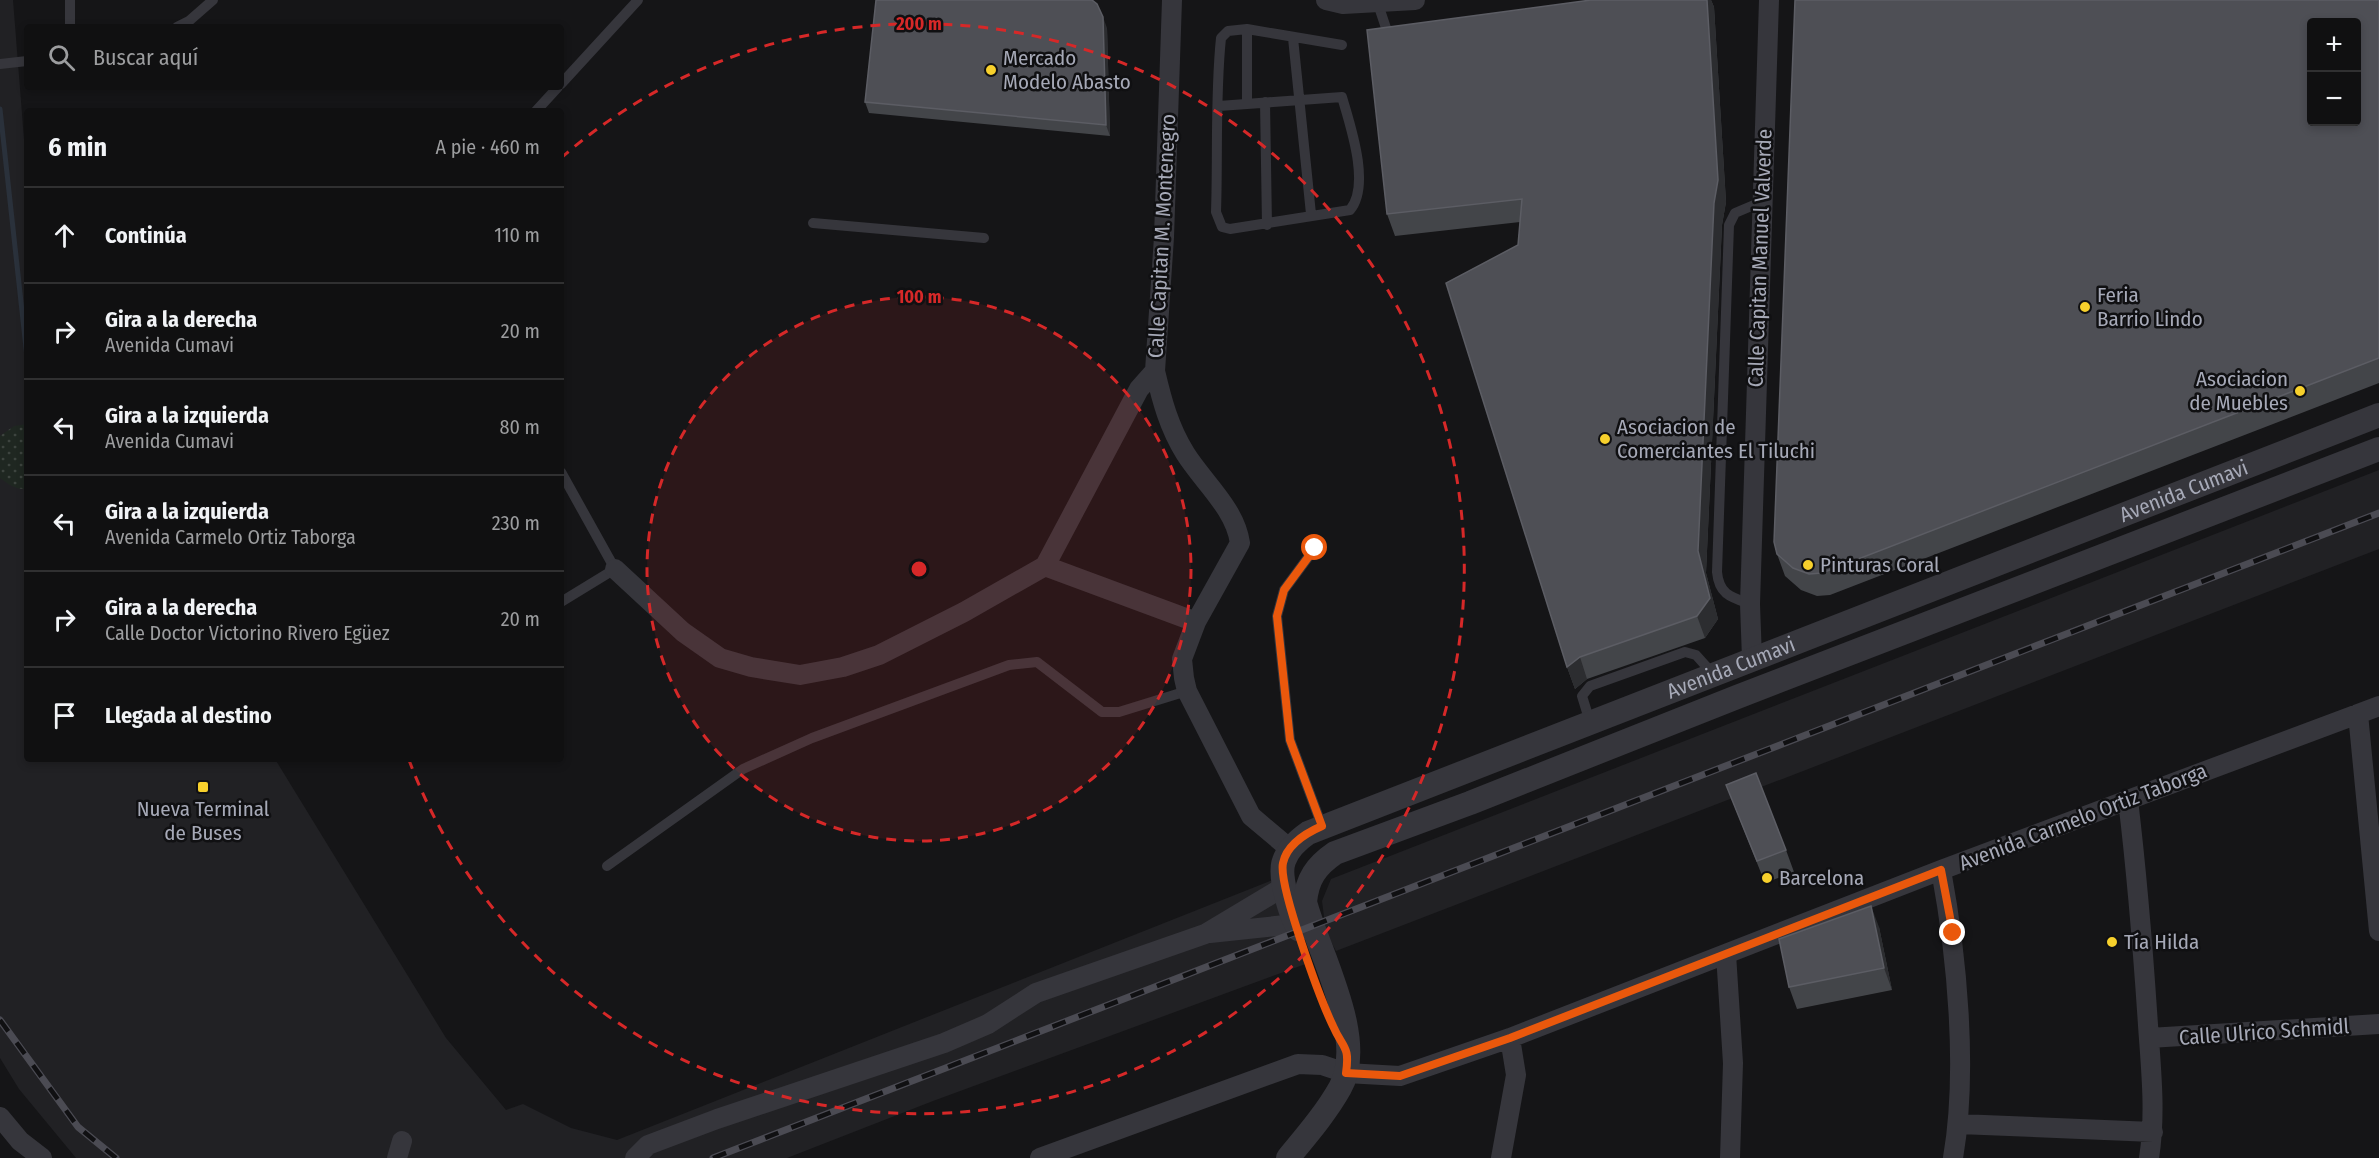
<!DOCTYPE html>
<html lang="es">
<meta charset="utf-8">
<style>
:root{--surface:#101011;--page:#1e1e1f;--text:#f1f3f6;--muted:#9c9d9f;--line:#303031}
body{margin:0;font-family:"Fira Sans Condensed",sans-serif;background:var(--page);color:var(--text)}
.controls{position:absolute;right:18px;top:18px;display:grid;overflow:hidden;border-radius:6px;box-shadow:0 3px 9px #0003}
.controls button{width:54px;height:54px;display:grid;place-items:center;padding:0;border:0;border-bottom:2px solid var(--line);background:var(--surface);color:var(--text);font:30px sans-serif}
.stop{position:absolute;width:18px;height:18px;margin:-14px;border:4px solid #ea580c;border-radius:50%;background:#fff}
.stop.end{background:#ea580c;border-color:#fff;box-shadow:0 2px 6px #0008}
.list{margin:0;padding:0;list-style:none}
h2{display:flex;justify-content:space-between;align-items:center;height:78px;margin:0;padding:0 24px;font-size:26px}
h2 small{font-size:20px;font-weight:400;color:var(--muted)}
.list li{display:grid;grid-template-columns:39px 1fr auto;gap:18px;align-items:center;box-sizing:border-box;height:96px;padding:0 24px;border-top:2px solid var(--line)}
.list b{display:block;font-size:22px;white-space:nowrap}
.list p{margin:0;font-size:20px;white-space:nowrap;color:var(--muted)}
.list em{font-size:20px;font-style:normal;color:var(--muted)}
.icon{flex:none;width:33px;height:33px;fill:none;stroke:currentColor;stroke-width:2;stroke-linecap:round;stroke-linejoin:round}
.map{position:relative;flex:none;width:2379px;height:1158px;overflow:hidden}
.search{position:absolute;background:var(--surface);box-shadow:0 3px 9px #0003;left:24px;top:24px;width:540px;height:66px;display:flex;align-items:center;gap:15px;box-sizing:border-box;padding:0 21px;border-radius:6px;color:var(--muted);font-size:22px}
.panel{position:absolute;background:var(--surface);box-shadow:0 3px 9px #0003;left:24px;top:108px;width:540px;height:654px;border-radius:6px}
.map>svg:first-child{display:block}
.built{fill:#212124}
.grass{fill:url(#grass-dots)}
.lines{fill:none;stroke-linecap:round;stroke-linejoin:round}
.stream{stroke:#2a313b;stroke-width:5}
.service{stroke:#36363c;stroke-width:10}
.minor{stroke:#36363c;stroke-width:20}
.tertiary{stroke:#36363c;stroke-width:24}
.rail-casing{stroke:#4b4b53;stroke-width:7}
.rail{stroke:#101012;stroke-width:4.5;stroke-dasharray:14;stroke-linecap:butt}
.wall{fill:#434549}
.shaded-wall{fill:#2c2d30}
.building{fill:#4e4f55;stroke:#5c5d64;stroke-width:1.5;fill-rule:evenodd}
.route{stroke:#ea580c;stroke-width:8}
.ring{fill:none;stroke:#d62828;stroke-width:3;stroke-dasharray:10 8}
.poi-dot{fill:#f7d02c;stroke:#101012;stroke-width:2}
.labels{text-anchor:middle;stroke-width:5;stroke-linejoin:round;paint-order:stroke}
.poi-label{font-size:21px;fill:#a6a9b7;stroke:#101012;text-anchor:start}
.street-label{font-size:21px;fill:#a6a9b7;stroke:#101012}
.centre{fill:#d62828;stroke:#101012;stroke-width:3}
.ring-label{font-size:18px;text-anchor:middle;font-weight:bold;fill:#d62828;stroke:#101012;stroke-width:5;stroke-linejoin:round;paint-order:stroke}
</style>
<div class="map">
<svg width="2379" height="1158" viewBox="0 0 2379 1158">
<defs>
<pattern id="grass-dots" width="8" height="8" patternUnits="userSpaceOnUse" patternTransform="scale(1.5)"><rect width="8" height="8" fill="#1f2721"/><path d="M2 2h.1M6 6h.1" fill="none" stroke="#3d443f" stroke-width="1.8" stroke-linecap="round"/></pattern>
</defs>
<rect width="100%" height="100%" fill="#151517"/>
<path class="built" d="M0,0H13L27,177V759H275L446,1038L506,1110L523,1104L571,1128L617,1140L1280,877L1311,962L933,1101L787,1158H76L19,1089L0,1058Z
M2379,470V549L1336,951L1326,932L1322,901L1331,879Z"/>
<path class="grass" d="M27,424V489C16,490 8,484 0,478V436L14,426Z"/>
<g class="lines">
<path class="stream" d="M0,109L27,357"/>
<path class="service" d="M1378,4L1386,28L1391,34H1397
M70,27V0
M177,27L189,21L213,0
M1247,29V104
M1293,38L1311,214
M0,64L27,61
M561,84L638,0
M1265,102L1267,225
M1219,106L1342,97C1350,125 1371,185 1350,210L1230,229L1222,227L1216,212C1218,155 1215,95 1221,38L1228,31L1247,29L1342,45
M536,111L558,87
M813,223L984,238
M561,472L615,569L561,602
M1315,548L1284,590L1277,616L1290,740L1322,826
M1750,604C1730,597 1719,594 1717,572L1729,225L1735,213L1761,202
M1590,722L1582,696L1590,686L1685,652L1696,655L1713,674
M607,866L743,769L812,738L1009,665L1037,662L1102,712H1119L1187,691"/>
<path class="minor" d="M1326,0L1343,4L1415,0
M1155,371C1162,401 1169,427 1185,453C1203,482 1235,508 1240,543L1196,622L1182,659L1184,678L1187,691L1251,816L1290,849
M1045,566L1196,622
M615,569L683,632L720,658L751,667L800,675L843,667L879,655L964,612L1045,566L1139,389L1155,371L1164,237L1172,0
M1752,659L1750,604L1769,0
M2358,714L2379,931
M2128,800C2137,875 2143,949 2148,1025C2151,1069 2156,1114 2149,1158
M1941,870C1957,956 1968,1071 1953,1158
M1210,933L1295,924
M1726,954L1733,1063L1730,1158
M2149,1038L2379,1024
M0,1117L20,1141L42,1158
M1959,1124L2153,1132
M397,1158L402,1141
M635,1158L648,1145L717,1119L944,1043L988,1024L1036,993L1205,934L1285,886
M1040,1158L1298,1064L1322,1065L1346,1073L1400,1076L1510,1038L1941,870L2379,706
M1501,1158L1516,1075L1510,1038"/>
<g class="tertiary">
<path id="s1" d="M1298,929C1291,915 1278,876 1284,861C1288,849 1298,840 1308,833L2379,415"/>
<path d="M1288,1158C1306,1136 1326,1113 1340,1088C1368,1039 1318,952 1305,902C1307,879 1316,866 1335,853L1470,803L1737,697L2379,449"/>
</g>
<g class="rail-casing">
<path id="rail" d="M0,1020L78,1127L116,1158
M713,1158L2379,513"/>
</g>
<use href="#rail" class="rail"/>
</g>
<path class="wall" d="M1591,0H1711L1714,7L1726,202L1722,225L1706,573L1718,619L1705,638L1587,679L1575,689L1567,667L1518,245L1520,222L1395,236L1387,214Z
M2379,0V383L1830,595L1817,596L1801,590L1785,576L1777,554Z
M1107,28L1110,136L869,113L865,102Z
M1726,785L1786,850L1794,872L1765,883Z
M1879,927L1892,990L1797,1009L1789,987Z"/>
<path class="shaded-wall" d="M1707,0H1711L1714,7L1726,202L1722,225L1706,573L1718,619L1705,638L1697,616Z
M1103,17L1107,28L1110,136L1106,125Z
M1580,657L1587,679L1575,689L1567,667Z
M1871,906L1879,927L1892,990L1884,968Z"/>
<path class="building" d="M876,0H1092L1097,4L1103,17L1106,125L865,102Z
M1591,0H1707L1718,180L1714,203L1698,551L1710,598L1697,616L1580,657L1567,667L1446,283L1518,245L1522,199L1387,214L1367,30Z
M1795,0H2379V358L1822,573L1809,574L1793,568L1777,554L1774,542ZM2312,22H2356V122H2312Z
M1756,773L1786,850L1757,861L1726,785Z
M1871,906L1884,968L1789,987L1779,939Z"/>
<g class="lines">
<path class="route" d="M1315,548L1284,590L1277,616L1290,740L1322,826C1306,833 1287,844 1283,863C1278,885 1321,1001 1333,1026C1343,1049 1350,1045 1346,1073L1400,1076L1510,1038L1941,870L1953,933"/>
</g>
<circle cx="919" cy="569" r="272" fill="#d62828" fill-opacity=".12"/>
<g class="ring">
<circle cx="919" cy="569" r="272"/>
<path d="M561 158A545 545 0 1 1 409 760"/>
</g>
<g class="poi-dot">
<circle cx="991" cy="70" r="6"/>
<circle cx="2085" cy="307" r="6"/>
<circle cx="2300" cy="391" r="6"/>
<circle cx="1605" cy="439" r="6"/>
<circle cx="1808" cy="565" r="6"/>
<rect x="197" y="781" width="12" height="12" rx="3"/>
<circle cx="1767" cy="878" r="6"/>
<circle cx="2112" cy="942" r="6"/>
</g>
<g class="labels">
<g class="poi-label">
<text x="1003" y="65">Mercado<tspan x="1003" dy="24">Modelo Abasto</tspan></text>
<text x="2097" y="302">Feria<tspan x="2097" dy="24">Barrio Lindo</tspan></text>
<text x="2288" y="386" text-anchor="end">Asociacion<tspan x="2288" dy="24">de Muebles</tspan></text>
<text x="1617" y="434">Asociacion de<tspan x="1617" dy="24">Comerciantes El Tiluchi</tspan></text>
<text x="1820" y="572">Pinturas Coral</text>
<text x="203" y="816" text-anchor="middle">Nueva Terminal<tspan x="203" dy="24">de Buses</tspan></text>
<text x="1779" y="885">Barcelona</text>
<text x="2124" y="949">Tía Hilda</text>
</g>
<g class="street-label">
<text transform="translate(1162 236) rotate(-87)" y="7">Calle Capitan M. Montenegro</text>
<text transform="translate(1760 258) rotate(-88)" y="7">Calle Capitan Manuel Valverde</text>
<text dy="7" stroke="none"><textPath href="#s1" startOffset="1048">Avenida Cumavi</textPath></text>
<text dy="7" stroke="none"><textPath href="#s1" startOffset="562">Avenida Cumavi</textPath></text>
<text transform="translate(2083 817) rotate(-21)" y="7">Avenida Carmelo Ortiz Taborga</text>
<text transform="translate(2264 1032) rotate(-4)" y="7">Calle Ulrico Schmidl</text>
</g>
</g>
<circle cx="919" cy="569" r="9" class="centre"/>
<g class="ring-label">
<text x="919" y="30">200 m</text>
<text x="919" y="303">100 m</text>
</g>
</svg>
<div class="controls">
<button>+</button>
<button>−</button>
</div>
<div class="stop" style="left:1315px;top:548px"></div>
<div class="stop end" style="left:1953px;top:933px"></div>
<div class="search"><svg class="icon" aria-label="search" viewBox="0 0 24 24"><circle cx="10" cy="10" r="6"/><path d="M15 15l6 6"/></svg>Buscar aquí</div>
<section class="panel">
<h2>6 min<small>A pie · 460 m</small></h2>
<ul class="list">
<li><svg class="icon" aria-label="ahead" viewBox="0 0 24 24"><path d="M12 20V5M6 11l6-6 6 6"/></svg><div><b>Continúa</b></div><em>110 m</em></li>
<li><svg class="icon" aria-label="right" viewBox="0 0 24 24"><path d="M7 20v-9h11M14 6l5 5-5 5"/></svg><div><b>Gira a la derecha</b><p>Avenida Cumavi</p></div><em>20 m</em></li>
<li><svg class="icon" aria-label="left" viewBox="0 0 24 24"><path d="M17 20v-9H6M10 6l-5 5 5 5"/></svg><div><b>Gira a la izquierda</b><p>Avenida Cumavi</p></div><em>80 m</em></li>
<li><svg class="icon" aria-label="left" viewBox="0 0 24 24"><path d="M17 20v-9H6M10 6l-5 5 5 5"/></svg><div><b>Gira a la izquierda</b><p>Avenida Carmelo Ortiz Taborga</p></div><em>230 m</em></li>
<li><svg class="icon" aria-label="right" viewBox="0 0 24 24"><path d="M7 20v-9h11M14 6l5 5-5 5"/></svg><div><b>Gira a la derecha</b><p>Calle Doctor Victorino Rivero Egüez</p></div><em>20 m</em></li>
<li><svg class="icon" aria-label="arrive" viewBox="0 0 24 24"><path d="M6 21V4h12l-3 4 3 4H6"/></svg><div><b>Llegada al destino</b></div></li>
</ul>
</section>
</div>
